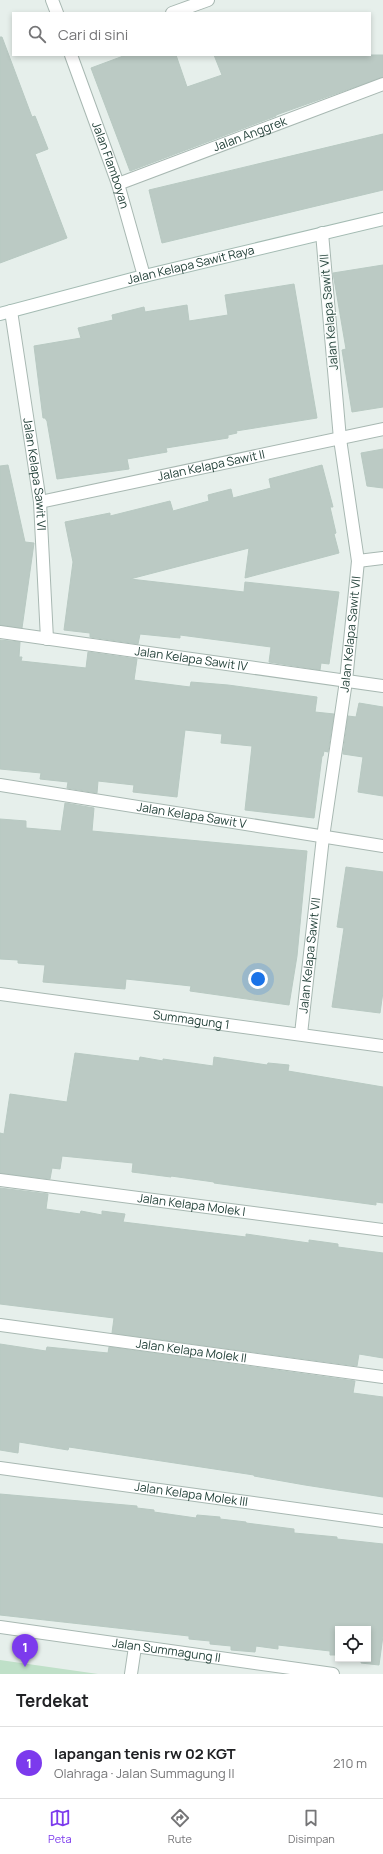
<!DOCTYPE html>
<html lang="id">
<meta charset="utf-8">
<style>
:root{--surface:#fff;--page:#f2f2f2;--text:#202124;--muted:#757577;--line:#e0e0e0;--accent:#7c3aed}
body{margin:0;font-family:Manrope,sans-serif;background:var(--page);color:var(--text)}
.controls{position:absolute;right:12px;bottom:12px;display:grid;overflow:hidden;border-radius:0px;box-shadow:0 2px 6px #0003}
.controls button{width:36px;height:36px;display:grid;place-items:center;padding:0;border:0;border-bottom:1px solid var(--line);background:var(--surface);color:var(--text);font:20px sans-serif}
.you{position:absolute;left:258px;top:979px;width:14px;height:14px;margin:-10px;border:3px solid #fff;border-radius:50%;background:#1a73e8;box-shadow:0 0 0 6px #1a73e833}
.badge{display:grid;place-items:center;width:26px;height:26px;border-radius:50%;background:var(--accent);color:#fff;font-size:13px;font-weight:700}
.pin{position:absolute;translate:-50% -33px;filter:drop-shadow(0 1px 2px #0008)}
.pin::after{content:'';position:absolute;top:21px;width:14px;height:12px;background:inherit;clip-path:polygon(0 0,100% 0,50% 100%)}
.list{margin:0;padding:0;list-style:none}
h2{display:flex;justify-content:space-between;align-items:center;height:52px;margin:0;padding:0 16px;font-size:17px}
h2 small{font-size:13px;font-weight:400;color:var(--muted)}
.list li{display:grid;grid-template-columns:26px 1fr auto;gap:12px;align-items:center;box-sizing:border-box;height:72px;padding:0 16px;border-top:1px solid var(--line)}
.list b{display:block;font-size:15px;white-space:nowrap}
.list p{margin:0;font-size:13px;white-space:nowrap;color:var(--muted)}
.list em{font-size:13px;font-style:normal;color:var(--muted)}
.icon{flex:none;width:22px;height:22px;fill:none;stroke:currentColor;stroke-width:2;stroke-linecap:round;stroke-linejoin:round}
.map{position:relative;flex:none;width:383px;height:1674px;overflow:hidden}
.search{position:absolute;background:var(--surface);box-shadow:0 2px 6px #0003;left:12px;right:12px;top:12px;height:44px;display:flex;align-items:center;gap:10px;box-sizing:border-box;padding:0 14px;border-radius:0px;color:var(--muted);font-size:15px}
.sheet{height:124px;background:var(--surface)}
nav{display:flex;justify-content:space-around;align-items:center;box-sizing:border-box;height:56px;border-top:1px solid var(--line);background:var(--surface);font-size:11px;color:var(--muted)}
nav a{display:grid;justify-items:center;gap:2px}
nav .on{color:var(--accent)}
.map>svg:first-child{display:block}
.green{fill:#bfe0c8}
.building{fill:#bbcac4;stroke:#b8c9c2}
.lines{fill:none;stroke-linecap:round;stroke-linejoin:round}
.street-casing{stroke:#a8b8b2;stroke-width:14}
.secondary-casing{stroke:#a4bbb3;stroke-width:14}
.street{stroke:#fff;stroke-width:12}
.secondary{stroke:#fff;stroke-width:12}
.labels{text-anchor:middle;stroke-width:3;stroke-linejoin:round;paint-order:stroke}
.street-label{font-size:12px;fill:#24423a;stroke:#f7fbf9}
</style>
<div class="map">
<svg width="383" height="1674" viewBox="0 0 383 1674">
<rect width="100%" height="100%" fill="#e6efeb"/>
<path class="green" d="M0,1660L98,1674H0Z"/>
<path class="building" d="M0,37H2L32,117L35,116L48,149L35,154L67,238L0,263Z
M126,55H176L187,87L222,75L214,55H383V77L276,115V116L130,171L91,68Z
M383,134V190L162,243L149,190Z
M383,265V407L352,412L342,350L346,349L333,273Z
M294,284L317,418L236,431L237,433L228,435V438L166,448L167,452L127,459L129,469L57,479L47,421L45,418H43L34,346L81,338L78,328L113,320L112,315L144,307L145,312L187,305L189,321L228,315L225,295Z
M383,449V488L367,486L361,453Z
M8,465L25,542L34,543L22,628L0,625V466Z
M322,465L333,507H330L336,533L334,534L339,553L245,578L249,548L130,579L244,592L245,582L339,592L329,664L321,663L320,670L269,662L271,647L180,635V638L140,634L138,644L90,637V633L64,630L73,562L65,522L110,513V516L170,501L173,511L209,501L208,495L231,489L233,498L271,488L269,479Z
M0,640L20,642L19,657H22L21,661L86,668L88,652L137,659L134,680L190,687L191,682L228,685L317,697L315,712L334,714L328,752L324,751L323,756H322L314,818L245,810L252,746L221,743L222,734L185,730L177,797L133,792L134,785L98,781L97,793L67,788L68,782L40,779L41,773L0,769Z
M359,703L383,707V796L358,792L363,757L343,754L348,716L356,717Z
M65,803L94,808L92,831L307,851L297,956L289,1005L190,991L191,986L126,979L125,989L43,982L45,965L18,963V960L0,959V819L26,821V828L61,831Z
M346,867L383,872V992L380,1013L332,1007L344,928L337,927Z
M75,1053L139,1061L140,1057L163,1061V1059L213,1066L214,1057L267,1065L268,1063L289,1065L288,1071L383,1087V1203L376,1202V1205L214,1183V1182L171,1176V1177L132,1172L133,1163L62,1156L60,1169L52,1168L50,1179L0,1173V1133L4,1134L10,1094L67,1102Z
M0,1188L48,1194L46,1209L80,1214L81,1211L102,1215V1211L125,1214L123,1222L246,1237V1234L309,1243V1240L338,1244V1247L383,1253V1358L359,1354L357,1366L112,1333L114,1318L0,1304Z
M0,1344L46,1351L47,1347L108,1353L109,1347L355,1381L353,1393L383,1397V1497L305,1485L254,1476V1475L69,1447L68,1450L19,1442L18,1453L0,1450Z
M0,1494L137,1506V1508L154,1510V1512L196,1518L197,1515L220,1517V1519L246,1522V1523L294,1529V1533L337,1537V1539L383,1544V1636L379,1665L361,1663L362,1659H368V1629H338V1655H330V1651L278,1645V1649L256,1646L255,1652L231,1650V1646L210,1644V1641L189,1639V1636L0,1615Z"/>
<g class="lines">
<g class="street-casing">
<g id="street">
<path d="M52,0L57,13"/>
<path d="M172,13L208,0"/>
<path id="s1" d="M71,55L118,184L144,276"/>
<path id="s2" d="M118,184L383,84"/>
<path id="s3" d="M11,311L40,502L47,639"/>
<path id="s4" d="M40,502L383,429"/>
<path d="M358,561L383,558"/>
<path id="s5" d="M0,632L383,686"/>
<path id="s6" d="M0,785L383,846"/>
<path id="s7" d="M0,994L383,1046"/>
<path id="s8" d="M301,1034L323,837L346,681L358,561L340,439L322,233"/>
<path id="s9" d="M0,1180L383,1230"/>
<path id="s10" d="M0,1325L383,1377"/>
<path id="s11" d="M0,1468L383,1521"/>
<path id="s12" d="M0,1627L333,1674"/>
<path d="M131,1674L135,1647"/>
</g>
</g>
<g class="secondary-casing">
<g id="secondary">
<path id="s13" d="M0,314L136,278L383,219"/>
</g>
</g>
<use href="#street" class="street"/>
<use href="#secondary" class="secondary"/>
</g>
<g class="labels">
<g class="street-label">
<text dy="4" stroke="none"><textPath href="#s2" startOffset="141">Jalan Anggrek</textPath></text>
<text dy="4" stroke="none"><textPath href="#s1" startOffset="117">Jalan Flamboyan</textPath></text>
<text dy="4" stroke="none"><textPath href="#s13" startOffset="197">Jalan Kelapa Sawit Raya</textPath></text>
<text transform="translate(329 312) rotate(-95)" y="4">Jalan Kelapa Sawit VII</text>
<text dy="4" stroke="none"><textPath href="#s4" startOffset="175">Jalan Kelapa Sawit II</textPath></text>
<text dy="4" stroke="none"><textPath href="#s3" startOffset="165">Jalan Kelapa Sawit VI</textPath></text>
<text dy="4" stroke="none"><textPath href="#s8" startOffset="403">Jalan Kelapa Sawit VII</textPath></text>
<text dy="4" stroke="none"><textPath href="#s5" startOffset="193">Jalan Kelapa Sawit IV</textPath></text>
<text dy="4" stroke="none"><textPath href="#s6" startOffset="194">Jalan Kelapa Sawit V</textPath></text>
<text dy="4" stroke="none"><textPath href="#s8" startOffset="79">Jalan Kelapa Sawit VII</textPath></text>
<text dy="4" stroke="none"><textPath href="#s7" startOffset="193">Summagung 1</textPath></text>
<text dy="4" stroke="none"><textPath href="#s9" startOffset="193">Jalan Kelapa Molek I</textPath></text>
<text dy="4" stroke="none"><textPath href="#s10" startOffset="193">Jalan Kelapa Molek II</textPath></text>
<text dy="4" stroke="none"><textPath href="#s11" startOffset="193">Jalan Kelapa Molek III</textPath></text>
<text dy="4" stroke="none"><textPath href="#s12" startOffset="168">Jalan Summagung II</textPath></text>
</g>
</g>
</svg>
<div class="controls">
<button><svg class="icon" aria-label="locate" viewBox="0 0 24 24"><circle cx="12" cy="12" r="6"/><path d="M12 2v4M12 18v4M2 12h4M18 12h4"/></svg></button>
</div>
<div class="you"></div>
<div class="pin badge" style="left:25px;top:1667px">1</div>
<div class="search"><svg class="icon" aria-label="search" viewBox="0 0 24 24"><circle cx="10" cy="10" r="6"/><path d="M15 15l6 6"/></svg>Cari di sini</div>
</div>
<section class="sheet">
<h2>Terdekat<small></small></h2>
<ul class="list">
<li><span class="badge">1</span><div><b>lapangan tenis rw 02 KGT</b><p>Olahraga · Jalan Summagung II</p></div><em>210 m</em></li>
</ul>
</section>
<nav>
<a class="on"><svg class="icon" aria-label="map" viewBox="0 0 24 24"><path d="M3 6l6-2 6 2 6-2v14l-6 2-6-2-6 2zM9 4v14M15 6v14"/></svg>Peta</a>
<a><svg class="icon" aria-label="directions" viewBox="0 0 24 24"><path d="M12 3l9 9-9 9-9-9zM9 14v-3h6M13 9l2 2-2 2"/></svg>Rute</a>
<a><svg class="icon" aria-label="saved" viewBox="0 0 24 24"><path d="M7 4h10v16l-5-4-5 4z"/></svg>Disimpan</a>
</nav>
